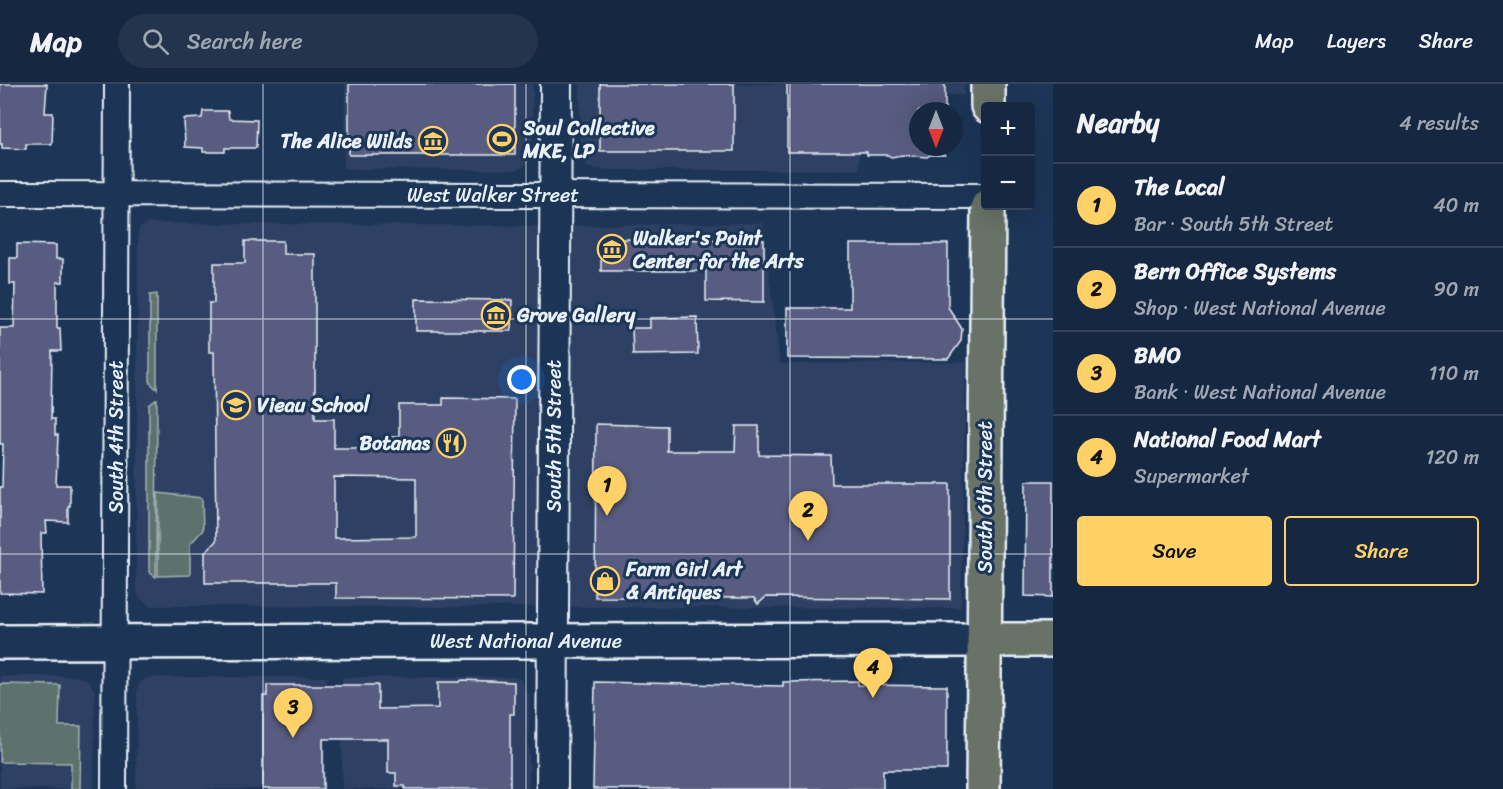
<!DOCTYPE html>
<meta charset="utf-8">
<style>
:root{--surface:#162841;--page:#23344c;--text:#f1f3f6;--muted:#9ea6b1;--line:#35445a;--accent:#ffd166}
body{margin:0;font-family:Sriracha,sans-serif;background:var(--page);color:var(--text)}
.controls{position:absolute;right:18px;top:18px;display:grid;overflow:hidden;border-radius:6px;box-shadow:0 6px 24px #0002}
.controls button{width:54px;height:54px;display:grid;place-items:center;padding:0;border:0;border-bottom:2px solid var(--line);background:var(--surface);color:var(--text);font:30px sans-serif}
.compass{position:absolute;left:909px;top:18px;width:54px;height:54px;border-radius:50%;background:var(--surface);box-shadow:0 6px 24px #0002;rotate:180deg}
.you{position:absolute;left:522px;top:296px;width:21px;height:21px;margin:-15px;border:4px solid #fff;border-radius:50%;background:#1a73e8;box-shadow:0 0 0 9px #1a73e833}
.badge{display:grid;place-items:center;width:39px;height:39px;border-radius:50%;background:var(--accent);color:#111;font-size:20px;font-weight:700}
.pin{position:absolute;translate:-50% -50px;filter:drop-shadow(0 2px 3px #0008)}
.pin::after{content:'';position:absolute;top:32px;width:21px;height:18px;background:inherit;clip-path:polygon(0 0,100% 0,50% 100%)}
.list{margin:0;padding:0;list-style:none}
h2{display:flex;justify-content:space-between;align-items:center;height:78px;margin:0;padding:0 24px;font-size:26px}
h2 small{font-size:20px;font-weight:400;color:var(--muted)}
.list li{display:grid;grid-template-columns:39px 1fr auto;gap:18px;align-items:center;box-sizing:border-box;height:84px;padding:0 24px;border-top:2px solid var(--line)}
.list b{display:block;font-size:22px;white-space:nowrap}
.list p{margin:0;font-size:20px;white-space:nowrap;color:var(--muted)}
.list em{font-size:20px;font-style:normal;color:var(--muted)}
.actions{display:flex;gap:12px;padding:18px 24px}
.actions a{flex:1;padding:14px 0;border:2px solid var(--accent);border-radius:6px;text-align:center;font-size:21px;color:var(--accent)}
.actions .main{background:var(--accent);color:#111}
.icon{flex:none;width:33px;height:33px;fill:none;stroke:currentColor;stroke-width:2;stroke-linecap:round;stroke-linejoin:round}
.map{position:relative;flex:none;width:1053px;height:705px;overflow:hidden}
header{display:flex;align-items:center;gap:36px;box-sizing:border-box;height:84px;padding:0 30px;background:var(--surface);border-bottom:2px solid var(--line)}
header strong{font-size:28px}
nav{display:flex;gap:33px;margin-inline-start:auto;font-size:21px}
.search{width:420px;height:54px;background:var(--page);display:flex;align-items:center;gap:15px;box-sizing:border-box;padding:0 21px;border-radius:33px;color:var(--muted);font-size:22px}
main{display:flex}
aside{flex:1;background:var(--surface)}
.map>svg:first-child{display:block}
.built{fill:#2f4163}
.green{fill:#5d726d;stroke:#a2b2b2;stroke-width:1.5}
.building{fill:#585c80;stroke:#e8f1f8;stroke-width:1.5;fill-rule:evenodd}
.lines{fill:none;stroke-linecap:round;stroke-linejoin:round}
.minor-casing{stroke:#e8f1f8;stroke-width:28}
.tertiary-casing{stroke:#e8f1f8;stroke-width:34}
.secondary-casing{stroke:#e8f1f8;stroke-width:38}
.primary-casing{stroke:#e8f1f8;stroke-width:38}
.minor{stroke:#1d3557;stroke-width:24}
.tertiary{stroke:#1d3557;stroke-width:30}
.secondary{stroke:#1d3557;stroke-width:33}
.primary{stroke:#697266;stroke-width:33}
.grid{fill:none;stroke:#e8f1f8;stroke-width:1.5;stroke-opacity:0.55}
.labels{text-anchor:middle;stroke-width:6;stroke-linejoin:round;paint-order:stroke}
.poi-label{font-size:20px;font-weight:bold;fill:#e8f1f8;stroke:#1d3557;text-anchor:start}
.street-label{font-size:20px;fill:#e8f1f8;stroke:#1d3557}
</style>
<header>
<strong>Map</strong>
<div class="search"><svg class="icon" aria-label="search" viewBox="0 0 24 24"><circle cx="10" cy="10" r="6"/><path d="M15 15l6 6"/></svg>Search here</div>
<nav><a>Map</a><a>Layers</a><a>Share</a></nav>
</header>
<main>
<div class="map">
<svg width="1053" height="705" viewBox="0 0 1053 705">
<rect width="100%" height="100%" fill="#1d3557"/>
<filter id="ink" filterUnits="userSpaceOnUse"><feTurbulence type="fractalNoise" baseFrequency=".0167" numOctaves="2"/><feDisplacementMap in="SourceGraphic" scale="12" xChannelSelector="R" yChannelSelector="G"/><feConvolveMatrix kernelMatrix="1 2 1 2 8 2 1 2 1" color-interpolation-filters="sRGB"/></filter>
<g filter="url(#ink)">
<path class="built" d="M345,0H533L532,69L529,77L524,83L516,86L344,85Z
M580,0H964V11H860L859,86H609L596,85L588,82L582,76L580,69Z
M148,139L534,142L763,139L780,280L966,278L961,524L150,522L139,514L136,502L138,149L139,144Z
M0,592H75L88,596L95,607L94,705H0Z
M153,593H326L325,705H136L137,608L138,602L144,595Z
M342,593H513L520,595L529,611V705H342Z"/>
<path class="green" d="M157,210V305L150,299V211Z
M157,315L156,493L149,488V321Z
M158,409L202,414L203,446L190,460V491L158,492Z
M0,600L60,601L59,642H81L80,705H71V679L0,678Z"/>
<path class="building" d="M0,0H47L45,29H53L52,60H26V65L2,64V60H0Z
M349,0H515V71H349Z
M600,0H734V67H600Z
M787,0H945V27H918V63H945V71H930L927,73L903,71L891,73L888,71H867V68H787Z
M203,27H228L229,35L257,36L256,64H225V68H203V64L185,63L184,35L202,34Z
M601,155L764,156V218L706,217V187H601Z
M245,157H283V170H315V335H334V364H387V353H399V321H443V314L515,315L513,515L336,514V499H205V468L216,457L214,268H209V219H214V179H245ZM334,393L416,394V453L334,454Z
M17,160L56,161V175H63V198H57V244H60L61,267H52L51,335H55V351H58L56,401H70V422H68V438L46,437L47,449H41L42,510L0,509V403H2L3,360H0V244H14L15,200H10V174H17Z
M850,160H948V223L962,245L961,257L948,275L787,274V224H850Z
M416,215L512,216L511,247H416Z
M697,233L698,270L633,271L632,244H650V234Z
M596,340L667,342V367H735L736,342H759V371L831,372L832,400H950V515L766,513L758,520L754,514L595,513Z
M1026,397H1053V513L1025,512Z
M462,596L514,598V630H510V705H405V702H396V689H388V655H323V705H263V612H267V601H378V625L438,624V598H459Z
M858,597V601L947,602V686H883V705H593L595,598L783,602V598Z"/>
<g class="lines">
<g class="minor-casing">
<path id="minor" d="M0,110L986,112
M114,705L117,0"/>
</g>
<g class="tertiary-casing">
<path id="tertiary" d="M552,705L556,0"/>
</g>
<g class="secondary-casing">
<path id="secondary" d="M0,558L984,556"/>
</g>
<g class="primary-casing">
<path id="primary" d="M988,22V0
M984,556H1053
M983,705L988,122"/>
</g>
<use href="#minor" class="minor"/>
<use href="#tertiary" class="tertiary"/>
<use href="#secondary" class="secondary"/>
<use href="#primary" class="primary"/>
</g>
</g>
<path class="grid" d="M263,0V705M526,0V705M790,0V705M0,235H1053M0,470H1053"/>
<defs>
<g id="stadium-ring" transform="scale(1.5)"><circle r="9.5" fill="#1d3557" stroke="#ffd166" stroke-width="1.5"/><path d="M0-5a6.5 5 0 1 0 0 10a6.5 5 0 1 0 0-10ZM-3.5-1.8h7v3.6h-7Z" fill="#ffd166"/></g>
<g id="museum-ring" transform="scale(1.5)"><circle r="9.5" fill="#1d3557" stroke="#ffd166" stroke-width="1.5"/><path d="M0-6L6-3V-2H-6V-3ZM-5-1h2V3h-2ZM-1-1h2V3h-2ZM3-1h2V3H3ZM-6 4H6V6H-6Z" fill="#ffd166"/></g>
<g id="school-ring" transform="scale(1.5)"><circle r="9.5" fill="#1d3557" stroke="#ffd166" stroke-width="1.5"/><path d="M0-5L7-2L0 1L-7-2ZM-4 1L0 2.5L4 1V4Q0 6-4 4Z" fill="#ffd166"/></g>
<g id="restaurant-ring" transform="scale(1.5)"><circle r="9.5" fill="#1d3557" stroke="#ffd166" stroke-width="1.5"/><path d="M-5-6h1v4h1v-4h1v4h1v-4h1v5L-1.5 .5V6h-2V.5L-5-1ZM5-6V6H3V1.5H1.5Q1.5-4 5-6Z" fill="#ffd166"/></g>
<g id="shop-ring" transform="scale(1.5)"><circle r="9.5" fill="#1d3557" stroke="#ffd166" stroke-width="1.5"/><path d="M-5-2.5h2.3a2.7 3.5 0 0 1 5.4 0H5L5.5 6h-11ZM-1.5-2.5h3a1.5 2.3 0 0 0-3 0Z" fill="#ffd166"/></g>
</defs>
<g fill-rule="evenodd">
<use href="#stadium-ring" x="502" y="55"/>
<use href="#museum-ring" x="433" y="57"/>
<use href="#museum-ring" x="612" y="165"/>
<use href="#museum-ring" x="496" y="231"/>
<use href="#school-ring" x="236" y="321"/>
<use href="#restaurant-ring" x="451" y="359"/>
<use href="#shop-ring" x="605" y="497"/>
</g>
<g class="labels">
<g class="poi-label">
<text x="523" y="51">Soul Collective<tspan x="523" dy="23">MKE, LP</tspan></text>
<text x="412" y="64" text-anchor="end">The Alice Wilds</text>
<text x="633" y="161">Walker's Point<tspan x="633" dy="23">Center for the Arts</tspan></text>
<text x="517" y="238">Grove Gallery</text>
<text x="257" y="328">Vieau School</text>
<text x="430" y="366" text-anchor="end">Botanas</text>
<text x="626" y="492">Farm Girl Art<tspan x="626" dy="23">&amp; Antiques</tspan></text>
</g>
<g class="street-label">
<text x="493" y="118">West Walker Street</text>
<text transform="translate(554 352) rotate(-90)" y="7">South 5th Street</text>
<text transform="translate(116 353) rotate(-90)" y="7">South 4th Street</text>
<text transform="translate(985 413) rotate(-90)" y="7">South 6th Street</text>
<text x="526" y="564">West National Avenue</text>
</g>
</g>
</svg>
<div class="controls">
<button>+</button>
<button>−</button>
</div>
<svg class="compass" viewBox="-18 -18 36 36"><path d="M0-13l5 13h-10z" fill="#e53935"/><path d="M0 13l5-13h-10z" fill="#9ea6b1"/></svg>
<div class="you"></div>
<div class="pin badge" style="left:607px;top:432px">1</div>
<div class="pin badge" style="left:808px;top:457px">2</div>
<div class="pin badge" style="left:293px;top:654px">3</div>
<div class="pin badge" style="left:873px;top:614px">4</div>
</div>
<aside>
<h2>Nearby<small>4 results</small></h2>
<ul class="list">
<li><span class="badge">1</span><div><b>The Local</b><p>Bar · South 5th Street</p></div><em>40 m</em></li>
<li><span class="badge">2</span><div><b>Bern Office Systems</b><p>Shop · West National Avenue</p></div><em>90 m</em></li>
<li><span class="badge">3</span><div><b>BMO</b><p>Bank · West National Avenue</p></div><em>110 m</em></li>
<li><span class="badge">4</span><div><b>National Food Mart</b><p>Supermarket</p></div><em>120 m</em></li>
</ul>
<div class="actions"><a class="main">Save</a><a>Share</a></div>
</aside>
</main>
